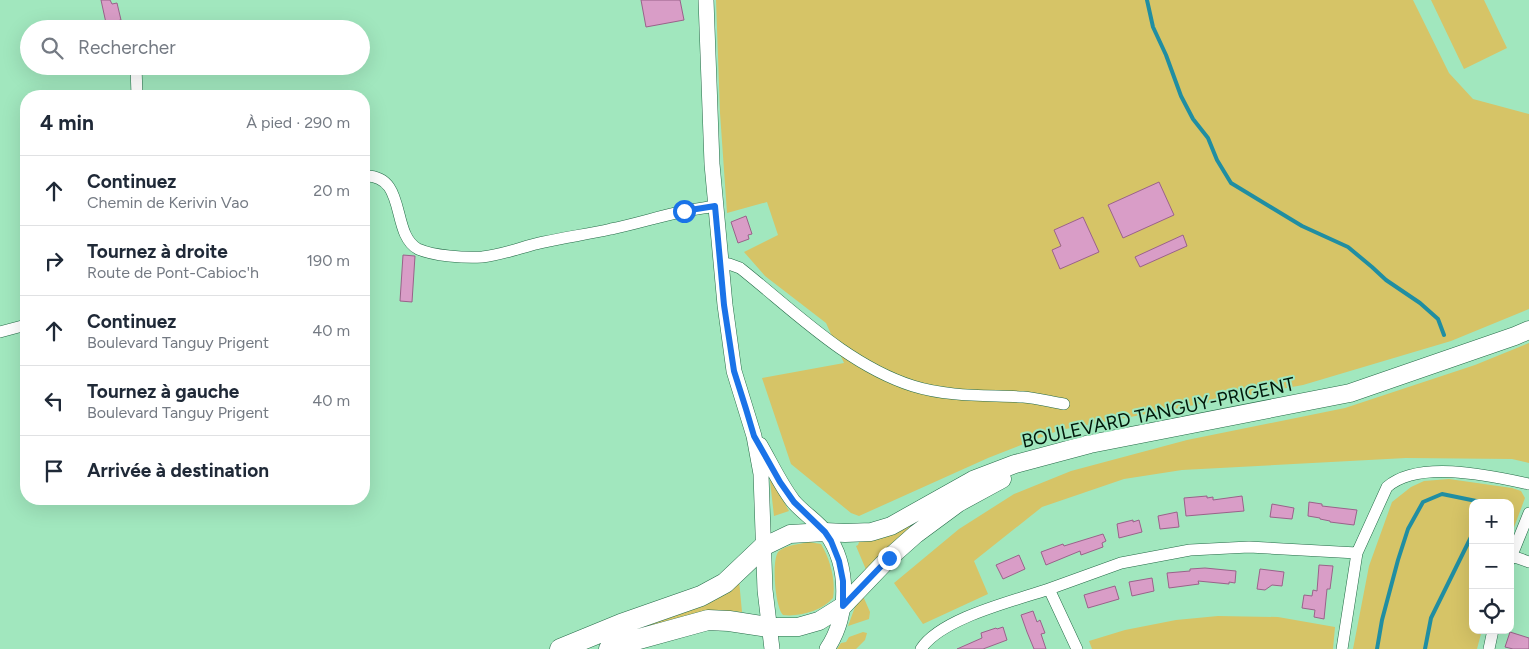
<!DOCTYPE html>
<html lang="fr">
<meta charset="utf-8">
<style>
:root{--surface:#fff;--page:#f2f2f3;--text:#1f2937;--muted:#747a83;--line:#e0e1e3}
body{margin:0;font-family:Figtree,sans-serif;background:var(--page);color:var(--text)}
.controls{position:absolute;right:15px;bottom:15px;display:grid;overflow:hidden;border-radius:10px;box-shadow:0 5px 20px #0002}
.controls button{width:45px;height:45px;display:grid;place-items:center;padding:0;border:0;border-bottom:1px solid var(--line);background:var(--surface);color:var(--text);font:25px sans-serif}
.stop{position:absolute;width:15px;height:15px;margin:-11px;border:4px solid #1a73e8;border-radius:50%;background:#fff}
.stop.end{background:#1a73e8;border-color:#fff;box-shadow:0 1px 5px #0008}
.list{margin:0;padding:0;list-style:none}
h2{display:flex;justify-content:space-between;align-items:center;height:65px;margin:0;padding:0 20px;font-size:21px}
h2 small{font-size:16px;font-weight:400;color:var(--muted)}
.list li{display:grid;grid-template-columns:32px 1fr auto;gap:15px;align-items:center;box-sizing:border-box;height:70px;padding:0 20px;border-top:1px solid var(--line)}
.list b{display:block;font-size:19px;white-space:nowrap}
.list p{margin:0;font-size:16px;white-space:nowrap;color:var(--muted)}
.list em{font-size:16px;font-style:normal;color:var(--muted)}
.icon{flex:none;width:28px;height:28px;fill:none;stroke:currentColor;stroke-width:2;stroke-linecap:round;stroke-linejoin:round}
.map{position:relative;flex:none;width:1529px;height:649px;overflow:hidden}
.search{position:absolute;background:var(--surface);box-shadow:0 5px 20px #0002;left:20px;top:20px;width:350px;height:55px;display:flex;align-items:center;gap:12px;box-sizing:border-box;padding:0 18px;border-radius:28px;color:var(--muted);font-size:19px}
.panel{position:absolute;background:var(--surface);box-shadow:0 5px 20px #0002;left:20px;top:90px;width:350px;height:415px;border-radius:20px}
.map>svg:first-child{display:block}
.green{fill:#d6c467}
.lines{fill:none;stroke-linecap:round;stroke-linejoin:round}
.stream{stroke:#208ea2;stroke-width:4}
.building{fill:#d99dc7;stroke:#9a628a}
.street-casing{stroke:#246a47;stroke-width:12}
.secondary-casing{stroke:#246a47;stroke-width:16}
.primary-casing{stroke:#246a47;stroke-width:19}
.highway-casing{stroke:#246a47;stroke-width:21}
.street{stroke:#fff;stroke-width:11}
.secondary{stroke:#fff;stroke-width:15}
.primary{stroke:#fff;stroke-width:18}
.highway{stroke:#fff;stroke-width:20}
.route{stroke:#1a73e8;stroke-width:6}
.labels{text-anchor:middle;stroke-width:4;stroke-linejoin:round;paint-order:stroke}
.street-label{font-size:19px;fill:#00190b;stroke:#a1e7be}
</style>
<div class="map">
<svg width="1529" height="649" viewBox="0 0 1529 649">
<rect width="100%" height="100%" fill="#a1e7be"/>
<path class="green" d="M716,0H1413L1449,73L1473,99L1529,114V309L1451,341L1303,385L1060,430L988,458L859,516L851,513L791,464L762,378L844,363L826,323L765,276L744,252L778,235L767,202L727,213L720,113Z
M1431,0H1484L1507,48L1464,69Z
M1529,343V463L1512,459L1406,458L1182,470L1124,479L1042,507L974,561L988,594L923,624L894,583L959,529L1014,494L1071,471L1187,440L1345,408L1475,365Z
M771,478L789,511L774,516L770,481Z
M1449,479L1512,488L1521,491L1525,498L1510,538V503H1473V630H1482L1477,649H1353L1369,566L1392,502L1411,487L1424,481Z
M912,524L914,527L867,572L856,546L858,545L859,542L883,538Z
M809,542L821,544C830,559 836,580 833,598C822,611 799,617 783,615C775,607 771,558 779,551C787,545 799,544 809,542Z
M739,580L742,612C699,607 668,621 629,635L627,629Z
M863,596L870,612L869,619L848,626L855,607Z
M1218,616L1278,617L1335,627L1333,649H1092L1089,641L1125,630L1176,620Z
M863,632L867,633L865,640L856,649H837L841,643L846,642L849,637Z"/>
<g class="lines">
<path class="stream" d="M1147,0L1153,27L1166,55L1181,96L1193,119L1208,138L1217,160L1231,183L1302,226L1348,247L1372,267L1386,280L1420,303L1438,319L1444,335
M1377,649L1382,620L1398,560L1408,529L1423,502L1442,494L1486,503
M1425,649L1431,618L1473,533"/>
</g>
<path class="building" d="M101,0H110L112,4L117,3L121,20L106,23Z
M641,0H680L684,20L646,27Z
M1159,182L1174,215L1123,238L1108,205Z
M746,216L752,234L748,235L749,239L738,243L731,222Z
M1083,217L1099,252L1060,269L1052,250L1061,246L1054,230Z
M1183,235L1187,246L1140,267L1135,257Z
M403,255L415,256L412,302L400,301Z
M1207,496V498L1213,497V500L1242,496L1244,511L1186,516L1184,498Z
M1309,502L1322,504V506L1357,510L1354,525L1330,522V521L1320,519V518L1308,516Z
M1272,504L1294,508L1292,519L1270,517Z
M1177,512L1179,527L1160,529L1158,516Z
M1133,520V522L1139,520L1142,532L1119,538L1117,524Z
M1103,534L1106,541L1102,543L1103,547L1081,555L1080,551L1046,565L1041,552L1063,544L1064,546Z
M1019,555L1025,569L1003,579L996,565Z
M1319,565L1333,566L1330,589H1327L1324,619L1314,617L1315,610L1302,608L1304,595L1312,596L1313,590L1317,591Z
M1205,568L1236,571L1235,583L1229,582V584L1198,581L1199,584L1169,588L1167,573L1190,571V569Z
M1260,569L1284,572L1282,586L1272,585L1265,590L1257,589Z
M1152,578L1154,591L1132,596L1129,582Z
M1115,586L1119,599L1088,608L1084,595Z
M1033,611L1037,622L1040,620L1045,633L1041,634L1046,649H1034L1027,632L1021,615Z
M1003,627L1007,640L983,649H957L982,638L981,633L996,628L997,629Z
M1510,632L1529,638V649H1513L1505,647Z"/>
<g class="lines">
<g class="street-casing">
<path id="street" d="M136,66L137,96
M364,176C408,174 390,234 418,249C434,256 464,258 482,257C503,255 524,246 544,242C567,237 589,234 611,229C636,224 660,216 685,211C695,209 705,208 715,206
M721,263L729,264L740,268C793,310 847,365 913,386C948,397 986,395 1023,397C1037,398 1051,402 1064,404
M0,332L26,325
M1512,556L1529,562
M1510,560L1529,513
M921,649C941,618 1014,601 1049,589
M1077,649L1049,589L1121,563L1190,550L1249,547L1357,553
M1342,649L1357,553L1387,487C1419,459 1491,476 1529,484
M1489,649L1493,630"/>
</g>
<g class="secondary-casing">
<path id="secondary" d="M706,0L712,164L725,305L734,371L754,436L761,474L765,590L772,649
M760,445C771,464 780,484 793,501C803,513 817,521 826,533C850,566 849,616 827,649"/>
</g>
<g class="primary-casing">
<path id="primary" d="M763,547L790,534L825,532L845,533L871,532L891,526L973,480L1015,464L1090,444L1350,393L1515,336L1529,330
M768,627H798L819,621L843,606L889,558L916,534L958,503L1002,479"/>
</g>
<g class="highway-casing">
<path id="highway" d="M560,649L621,624L701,596L725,583L763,547
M609,649L621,644L708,620L729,621L768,627"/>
</g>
<use href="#street" class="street"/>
<use href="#secondary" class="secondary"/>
<use href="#primary" class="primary"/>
<use href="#highway" class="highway"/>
</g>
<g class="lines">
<path class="route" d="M684,211L715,206L724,305L734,371L746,409L754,436L780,482L794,502L825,532L831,541L839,561L843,581V606L889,558"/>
</g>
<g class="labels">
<g class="street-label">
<text transform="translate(1158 412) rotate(-12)" y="7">BOULEVARD TANGUY-PRIGENT</text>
</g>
</g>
</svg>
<div class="controls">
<button>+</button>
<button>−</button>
<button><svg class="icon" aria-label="locate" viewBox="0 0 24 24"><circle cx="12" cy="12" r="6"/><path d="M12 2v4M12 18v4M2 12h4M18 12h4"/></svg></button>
</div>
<div class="stop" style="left:684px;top:211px"></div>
<div class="stop end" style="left:889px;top:558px"></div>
<div class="search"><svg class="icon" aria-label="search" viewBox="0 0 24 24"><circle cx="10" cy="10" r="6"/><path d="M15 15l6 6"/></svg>Rechercher</div>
<section class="panel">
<h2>4 min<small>À pied · 290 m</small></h2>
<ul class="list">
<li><svg class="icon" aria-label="ahead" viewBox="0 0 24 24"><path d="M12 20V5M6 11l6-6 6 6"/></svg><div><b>Continuez</b><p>Chemin de Kerivin Vao</p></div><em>20 m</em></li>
<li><svg class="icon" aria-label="right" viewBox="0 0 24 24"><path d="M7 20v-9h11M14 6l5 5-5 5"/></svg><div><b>Tournez à droite</b><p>Route de Pont-Cabioc'h</p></div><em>190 m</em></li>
<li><svg class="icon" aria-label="ahead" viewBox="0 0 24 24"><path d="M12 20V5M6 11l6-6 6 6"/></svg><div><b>Continuez</b><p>Boulevard Tanguy Prigent</p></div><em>40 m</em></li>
<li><svg class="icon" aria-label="left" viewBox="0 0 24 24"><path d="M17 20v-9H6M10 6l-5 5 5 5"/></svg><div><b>Tournez à gauche</b><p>Boulevard Tanguy Prigent</p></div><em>40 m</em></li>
<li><svg class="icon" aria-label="arrive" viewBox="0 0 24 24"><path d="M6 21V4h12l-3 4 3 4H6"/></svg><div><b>Arrivée à destination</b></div></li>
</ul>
</section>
</div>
